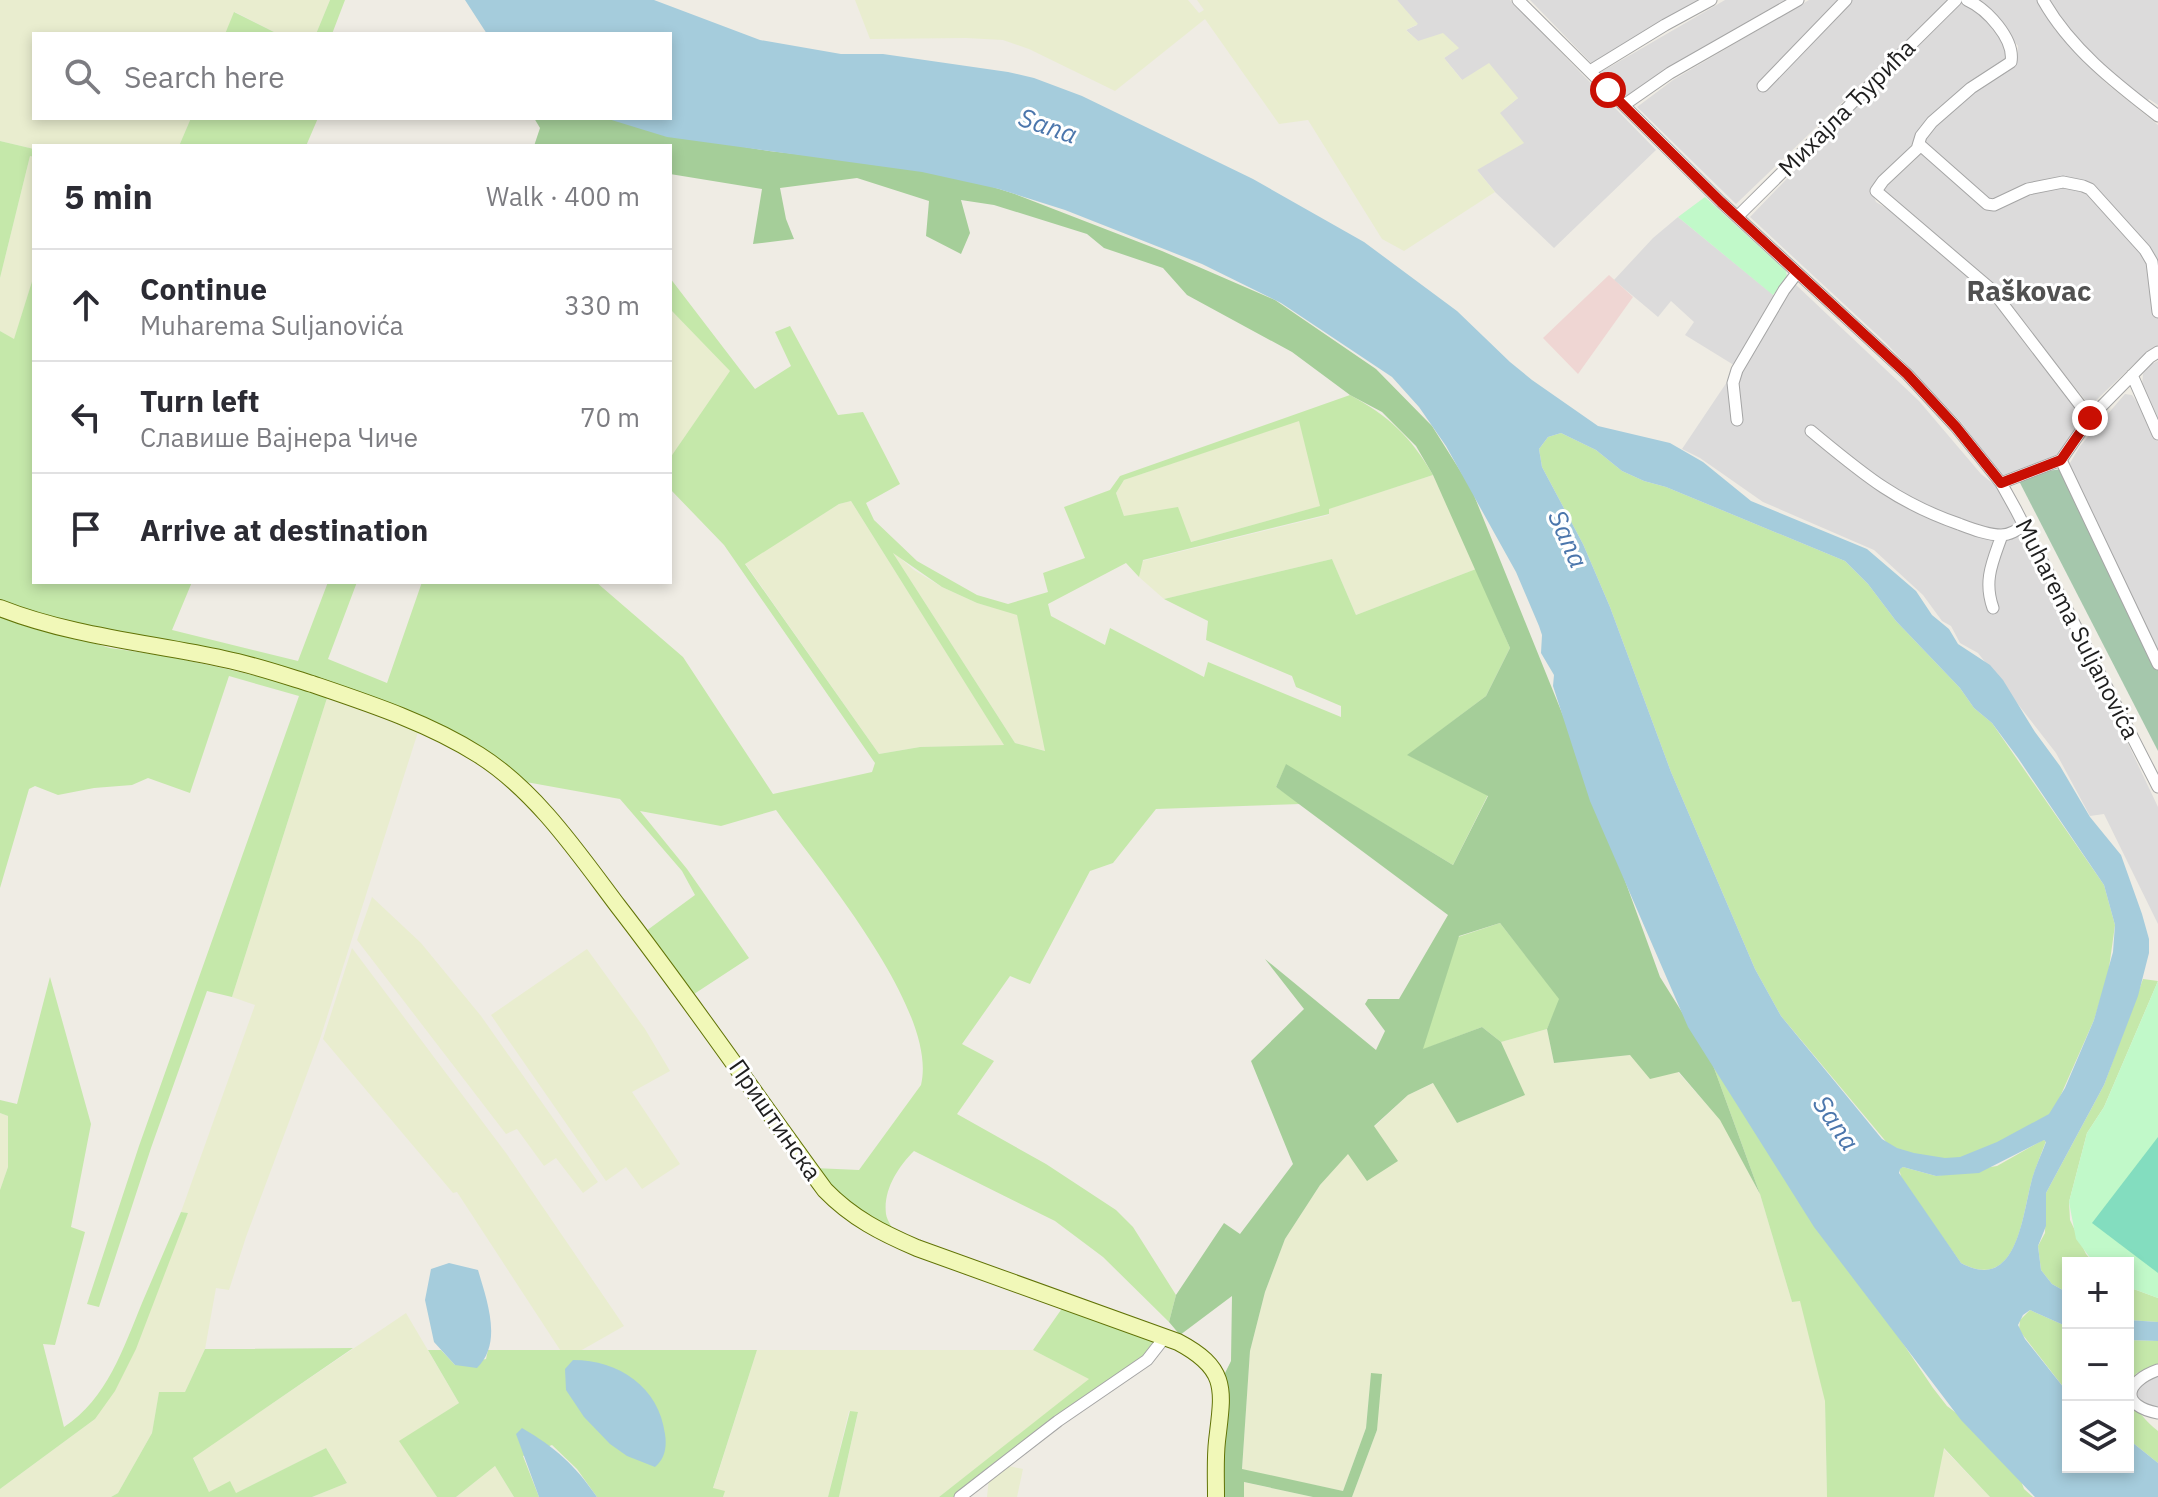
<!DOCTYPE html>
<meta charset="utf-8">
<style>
:root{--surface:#fff;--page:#f2f2f3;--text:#2b2b33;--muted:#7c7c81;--line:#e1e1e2}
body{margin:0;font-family:"IBM Plex Sans",sans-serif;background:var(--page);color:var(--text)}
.controls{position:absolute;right:24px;bottom:24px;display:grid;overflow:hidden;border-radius:0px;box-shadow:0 4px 12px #0003}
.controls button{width:72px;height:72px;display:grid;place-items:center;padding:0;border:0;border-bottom:2px solid var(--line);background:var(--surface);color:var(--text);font:40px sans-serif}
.stop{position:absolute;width:24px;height:24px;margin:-18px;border:6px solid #c90f03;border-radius:50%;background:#fff}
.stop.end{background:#c90f03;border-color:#fff;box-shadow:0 2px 8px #0008}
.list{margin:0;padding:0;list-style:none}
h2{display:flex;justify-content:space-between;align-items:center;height:104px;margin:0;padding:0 32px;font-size:34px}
h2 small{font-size:26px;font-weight:400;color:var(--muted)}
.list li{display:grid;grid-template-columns:52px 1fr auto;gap:24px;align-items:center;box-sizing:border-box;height:112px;padding:0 32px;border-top:2px solid var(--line)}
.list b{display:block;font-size:30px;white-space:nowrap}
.list p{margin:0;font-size:26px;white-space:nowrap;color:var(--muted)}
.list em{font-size:26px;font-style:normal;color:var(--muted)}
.icon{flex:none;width:44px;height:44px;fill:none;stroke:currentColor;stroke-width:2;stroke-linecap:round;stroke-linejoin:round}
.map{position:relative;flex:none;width:2158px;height:1497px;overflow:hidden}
.search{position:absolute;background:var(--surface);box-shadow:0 4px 12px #0003;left:32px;top:32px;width:640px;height:88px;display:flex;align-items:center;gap:20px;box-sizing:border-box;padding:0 28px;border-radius:0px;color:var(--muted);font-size:30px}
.panel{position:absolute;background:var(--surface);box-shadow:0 4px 12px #0003;left:32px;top:144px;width:640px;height:440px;border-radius:0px}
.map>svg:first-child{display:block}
.residential{fill:#dcdbdb}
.commercial{fill:#efd6d3}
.farmland{fill:#e9edcf}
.grass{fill:#c5e8aa;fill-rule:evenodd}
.forest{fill:#a5ce99}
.cemetery{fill:#a5c7ac}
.park{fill:#c1f9c9}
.pitch{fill:#83ddbf}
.water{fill:#a5ccdc;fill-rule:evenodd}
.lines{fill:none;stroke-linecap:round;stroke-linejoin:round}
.street-casing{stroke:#a5a5a5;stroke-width:13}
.secondary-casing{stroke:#617306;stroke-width:18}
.street{stroke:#fff;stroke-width:11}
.secondary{stroke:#f1f8b8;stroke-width:16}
.route{stroke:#c90f03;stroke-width:10}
.labels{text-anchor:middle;stroke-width:6;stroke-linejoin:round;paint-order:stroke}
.street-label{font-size:24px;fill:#1e1e1e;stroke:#fff}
.water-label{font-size:26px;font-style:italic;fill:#4b76ac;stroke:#fff}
.quarter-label{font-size:28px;font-weight:bold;fill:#515151;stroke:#fff}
</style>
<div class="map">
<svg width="2158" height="1497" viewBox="0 0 2158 1497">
<rect width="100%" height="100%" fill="#efece4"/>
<path class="residential" d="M1397,0H1510L1656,150L1554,248L1495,192L1477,170L1499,113L1518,98L1463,81L1444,58L1458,48L1418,41L1406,30L1417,25Z
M1530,0H1704L1593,65Z
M1725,0H1787L1630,95L1625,96L1602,76L1601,72Z
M1809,0H1840L1764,90L1852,0H1949L1736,204L1637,107L1673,80Z
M1977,0H2038L2055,30L2106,83L2158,125V345L2134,364L2090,406L2004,299L1885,194L1884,188L1915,160L1926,136L1951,108L2017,64L2018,46L1992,13Z
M2045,0H2158V105L2149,99L2143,108L2104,74Z
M1962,3L1969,4L1986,17L2006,47L2005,60L1917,135L1907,152L1871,189L1876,202L1899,216L1988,293L2084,417L2060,454L2011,475H2001L1961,422L1885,342L1750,217L1954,5Z
M1678,217L1782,302L1794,283L1919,401L1981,474L2001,490L2085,653L2158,807V924L2104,814L2090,816L2056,753L1978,653L1960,643L1951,626L1942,621L1923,595L1874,550L1763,502L1700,458L1682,449L1737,367L1685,335L1694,322L1671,301L1658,317L1614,280L1653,238Z
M2158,361V422L2142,386L2143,374L2149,365Z
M2125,394L2132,395L2145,414L2158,442V652L2072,479L2070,463L2080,446Z
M2158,1375V1410L2144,1406L2135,1395V1385Z"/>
<path class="commercial" d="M1609,275L1633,297L1578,374L1543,338Z"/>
<path class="farmland" d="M0,0H330L316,34H278L235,12L225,34H34V118H191L179,146H34V149L0,141Z
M855,0H1188L1199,13L1204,10L1197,0H1397L1418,24L1406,30L1418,41L1443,33L1459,48L1444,58L1462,80L1489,63L1518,98L1500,113L1524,143L1477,170L1495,192L1404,251L1382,239L1308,120L1279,124L1205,19L1115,91L1029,49L1003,40L966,38L870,39Z
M30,156L34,157V275L14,340L0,331V278Z
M670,309L731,371L670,458Z
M1299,420L1321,506L1191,542L1124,516L1116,493L1124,480Z
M1433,475L1476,569L1356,615L1332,559L1164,599L1139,577L1142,561L1329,515L1328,509Z
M851,501L1005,746L920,747L879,754L745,563L839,504Z
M891,550L914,570L942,587L977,603L1017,614L1046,751L1015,743Z
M327,698L418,732L320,1039L246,1237L229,1290L216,1288L205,1349L185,1392L159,1393L152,1433L118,1493L111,1497H0V1489L95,1419L188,1213L181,1212L255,1005L232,997Z
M372,897L421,943L481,1016L598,1182L583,1193L556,1158L544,1166L517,1129L506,1134L357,940Z
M352,948L506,1153L624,1326L566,1359L457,1192L453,1193L323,1039Z
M587,949L645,1029L670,1071L632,1092L680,1164L642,1189L626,1167L606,1181L491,1015Z
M1547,1029L1554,1063L1630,1055L1678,1072L1723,1123L1760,1194L1792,1302L1835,1291L1825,1401L1827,1497H1352L1377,1430L1371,1374L1366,1428L1343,1491L1242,1470L1250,1351L1265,1292L1285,1239L1320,1185L1348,1153L1397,1160L1374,1127L1408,1095L1434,1083L1457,1123L1524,1095L1501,1042Z
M0,1113L8,1116V1167L0,1190Z
M406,1313L459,1403L400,1441L437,1497H312L347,1483L326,1448L236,1493L209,1492L193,1457Z
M757,1350H1033L1090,1379L939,1497H839L858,1413L849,1411L828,1497H723L724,1491L713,1489Z
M1943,1448L1990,1497H1934Z
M495,1466L514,1497H456Z
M1008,1466L1023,1469L1017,1497H987L989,1478Z
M1243,1482L1313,1497H1244Z"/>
<path class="grass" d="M330,0H345L332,34H316Z
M234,12L278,34H225Z
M191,118H318L306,146H179Z
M0,141L34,149V157L30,156L0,278Z
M34,275V582H192L172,630L298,661L328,582H357L328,659L387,683L422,582H596L683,657L773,794L872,772L875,763L724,545L670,489V458L730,371L670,309V278L755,389L791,366L775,332L790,326L838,415L863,412L900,484L866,503L874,520L917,561L977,595L1008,604L1048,592L1043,573L1085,558L1064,507L1110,490L1120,476L1350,395C1389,416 1411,437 1433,475L1329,509V514L1143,560L1139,577L1126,563L1048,604L1051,616L1105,645L1110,628L1204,677L1208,662L1341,717V706L1296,687L1292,676L1206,640L1208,621L1164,599L1332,559L1356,615L1476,569L1510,648L1486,696L1408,755L1488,795L1453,865L1286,765L1276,787L1301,804L1156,809L1113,863L1090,871L1030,984L1010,976L962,1044L994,1061L957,1114L1046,1164L1116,1210L1133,1227L1176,1295L1169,1322L1103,1257L1055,1221L914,1151C898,1167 883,1190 886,1214C887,1221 894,1230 897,1237L854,1215L814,1168L859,1170L921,1085C939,1011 819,870 776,810L721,826L640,811L687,869L749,958L691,996L642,934L695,895L682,871L620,799L515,780L499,766L302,678L0,607V331L14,339ZM1299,421L1320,506L1191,542L1178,507L1124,516L1116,493L1124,480ZM851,501L1004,745L920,747L879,754L745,564L839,504ZM893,553L942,587L977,603L1017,615L1045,751L1015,743Z
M1561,433L1596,450L1622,471L1644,481L1666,487L1845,561L1868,584L1896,621L1960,688L1974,708L1992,723L2104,885L2115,925L2108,975L2094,1020L2052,1115L1990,1161L1910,1158L1888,1144L1781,1016L1755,969L1671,772L1610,607L1583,544L1542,467L1539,449L1548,437Z
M0,616L110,648L166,656L227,669L273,680L327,698L232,997L207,991L151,1148L99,1307L87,1304L139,1146L299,696L229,676L190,793L148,778L132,785L94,788L58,795L35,786L29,789L0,888Z
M1500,923L1560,999L1547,1029L1501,1042L1482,1027L1422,1050L1458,937Z
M50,977L91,1124L71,1227L85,1232L55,1345L43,1344L64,1427C107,1399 123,1349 142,1303C155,1273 168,1242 181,1212L188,1213L136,1349L115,1391L95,1419L0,1489V1190L8,1167V1116L0,1113V1100L17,1104Z
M2143,979L2158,981L2104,1107L2087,1133L2069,1202L2070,1220L2086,1254L2094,1263H2068V1293L2052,1284L2041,1270L2038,1246L2045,1233L2046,1193L2104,1085Z
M1710,1057L1933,1388L1947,1406L2011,1454L2024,1489L2033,1497H1990L1944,1448L1934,1497H1827L1825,1401L1800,1301L1792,1302L1760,1194Z
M2043,1140L2046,1141C2041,1155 2035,1168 2031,1183C2022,1217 2017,1293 1961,1263L1902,1180L1899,1169L1903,1167L1936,1176L1997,1166Z
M2128,1287L2158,1298V1322L2128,1320Z
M1063,1307L1149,1339L1154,1342L1155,1348L956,1497H939L1089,1379L1033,1350Z
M2030,1310L2068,1327V1393L2019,1330L2020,1320Z
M2128,1340L2158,1341V1366L2137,1373L2128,1384Z
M353,1348L193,1458L209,1492L230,1481L236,1493L326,1448L347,1483L312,1497H111L118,1493L152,1433L159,1392H185L205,1349Z
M428,1350H441L455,1365L486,1359L488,1350H757L713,1488L725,1491L723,1497H597L577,1469L552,1445L523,1456L539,1497H514L495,1466L456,1497H437L399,1441L459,1403Z
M2128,1399C2139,1411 2145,1421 2158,1431V1463L2128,1439Z
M850,1411L858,1412L839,1497H828Z"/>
<path class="forest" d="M534,118H622L680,136L769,151L939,170L1015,194L1162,251L1275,300L1376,369L1432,426L1471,488L1583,765L1660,977L1710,1057L1760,1194L1720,1120L1679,1072L1650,1079L1630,1055L1554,1063L1547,1029L1559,999L1500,923L1459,936L1423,1049L1482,1027L1501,1042L1525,1095L1457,1123L1433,1083L1408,1095L1374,1126L1398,1161L1367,1181L1348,1154L1320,1185L1285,1239L1265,1292L1250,1351L1242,1469L1343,1491L1366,1428L1371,1373L1382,1374L1377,1430L1352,1497H1313L1244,1482V1497H1220L1224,1375L1231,1361L1232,1296L1180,1335L1169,1322L1176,1295L1224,1223L1240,1234L1293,1164L1251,1061L1304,1009L1265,959L1376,1050L1385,1031L1365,1004L1368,999H1399L1448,915L1276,787L1286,764L1453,865L1488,796L1407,755L1486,696L1510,648L1433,475L1416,446L1382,412L1350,395L1292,352L1187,295L1163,268L1104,248L1087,234L994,205L961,200L970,233L961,254L926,236L929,201L857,178L780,188L786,219L794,239L753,244L762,189L670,174V146H534L540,128Z"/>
<path class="cemetery" d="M2062,469L2158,670V751L2019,481L2040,472Z"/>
<path class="park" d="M1705,197L1786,271L1787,277L1773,295L1678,217Z
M2158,981V1298L2128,1287V1263H2094L2076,1239L2069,1202L2087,1133L2104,1107Z"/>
<path class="pitch" d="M2158,1137V1273L2092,1223Z"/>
<path class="water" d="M465,0H654L760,40L841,54H883L1008,72L1034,78L1082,96L1253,179L1364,242L1457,311L1510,362L1532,380L1598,426L1670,443L1703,462L1751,501L1867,549L1916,591L1932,615L1949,629L1958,644L1990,665L2003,680L2035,732L2060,766L2090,817L2121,855L2142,914L2149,939V953L2138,996L2104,1085L2046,1193V1226L2038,1246L2041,1270L2052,1284L2068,1293V1327L2030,1310L2023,1315L2018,1325L2025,1339L2068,1393V1467H2128V1439L2158,1463V1497H2035L1961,1420L1814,1227L1688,1027L1590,801L1553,686L1554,675L1541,653L1542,635L1539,626L1516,572L1446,446L1419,407L1392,377L1281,303L1202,264L1065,210L999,189L922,172L667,137L605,118H670V34H487ZM1561,433L1596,450L1622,471L1644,481L1666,487L1845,561L1868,584L1896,621L1960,688L1974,708L1992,723L2018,758L2104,885L2115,925L2113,952L2094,1020L2065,1088L2049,1114L1997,1142L1960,1157L1945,1158L1914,1153L1897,1148L1882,1139L1781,1016L1755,969L1671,772L1610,607L1583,544L1542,467L1539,449L1548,437ZM2044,1140L2046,1142C2041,1156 2034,1169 2031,1183C2022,1218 2016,1293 1961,1263L1899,1173L1900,1169L1903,1167L1936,1176L1979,1173Z
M449,1263L478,1270C487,1301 503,1343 477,1368L455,1365L434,1342L425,1300L431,1269Z
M2128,1320L2158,1322V1341L2128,1340Z
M573,1360C619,1360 659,1387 665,1434C667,1447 665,1459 655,1467L627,1456L610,1444L584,1417L566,1390L565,1369Z
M522,1428C556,1448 574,1464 597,1497H539L516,1434Z"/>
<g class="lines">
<g class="street-casing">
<path id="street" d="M1518,0L1721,202L1907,374L1956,427L2001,483L2016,510L2158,787
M1967,0C1987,9 2015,39 2011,62L1971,88L1932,122L1921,136L1917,149L1883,181L1876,191L1992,290L2090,418
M2043,0C2070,48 2115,83 2158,116
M1590,71L1665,25L1711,0
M1763,86L1846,0
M1624,105L1670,73L1798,0
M1919,144L1987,204L1994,205L2028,189L2063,182L2083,186L2090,189L2145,250L2152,262L2158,312
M1737,217L1956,0
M2132,375L2158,434
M1737,420L1733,383L1737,370L1784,290L1797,273
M1811,431C1862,473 1895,502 1959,524C1972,529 1987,535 2001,535C2010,535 2017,530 2024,525
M2061,460L2158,664
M2001,483L2061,460L2090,418L2150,357L2158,352
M1993,608C1983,580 1993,561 2002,535
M2158,1370C2124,1382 2120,1406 2158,1413
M960,1497L1058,1421L1147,1360L1165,1337"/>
</g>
<g class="secondary-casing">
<path id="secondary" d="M0,608C71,636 150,643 224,659C254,665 283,675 312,684C368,703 429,723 479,755C536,791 578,853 618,906C690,999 756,1096 825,1190C852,1218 882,1233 917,1248L1178,1342C1229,1369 1223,1390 1217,1441C1215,1459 1216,1478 1216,1497"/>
</g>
<use href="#street" class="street"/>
<use href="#secondary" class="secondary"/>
</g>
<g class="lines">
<path class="route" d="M1608,90L1721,202L1907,374L1956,427L2001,483L2061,460L2090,418"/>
</g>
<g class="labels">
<g class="street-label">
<text transform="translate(1847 108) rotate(-45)" y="8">Михајла Ђурића</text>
<text transform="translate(2077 629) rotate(63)" y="8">Muharema Suljanovića</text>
<text transform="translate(775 1120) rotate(55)" y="8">Приштинска</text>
</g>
<g class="water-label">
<text transform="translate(1048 126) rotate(19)" y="9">Sana</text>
<text transform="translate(1568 539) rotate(66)" y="9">Sana</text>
<text transform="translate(1836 1123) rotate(56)" y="9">Sana</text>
</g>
<g class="quarter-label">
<text x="2029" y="301">Raškovac</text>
</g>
</g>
</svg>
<div class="controls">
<button>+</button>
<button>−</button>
<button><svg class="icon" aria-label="layers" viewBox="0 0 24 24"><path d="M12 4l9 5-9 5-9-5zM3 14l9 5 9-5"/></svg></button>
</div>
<div class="stop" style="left:1608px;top:90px"></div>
<div class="stop end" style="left:2090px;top:418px"></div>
<div class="search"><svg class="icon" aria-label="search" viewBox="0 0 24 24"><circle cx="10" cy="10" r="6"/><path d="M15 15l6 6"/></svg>Search here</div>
<section class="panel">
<h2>5 min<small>Walk · 400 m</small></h2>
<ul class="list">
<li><svg class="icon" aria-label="ahead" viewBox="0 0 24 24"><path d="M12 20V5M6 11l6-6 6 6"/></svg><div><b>Continue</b><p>Muharema Suljanovića</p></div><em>330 m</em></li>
<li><svg class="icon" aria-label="left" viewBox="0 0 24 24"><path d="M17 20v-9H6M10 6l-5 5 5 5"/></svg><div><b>Turn left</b><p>Славише Вајнера Чиче</p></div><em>70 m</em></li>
<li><svg class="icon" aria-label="arrive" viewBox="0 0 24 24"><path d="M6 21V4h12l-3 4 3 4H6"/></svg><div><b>Arrive at destination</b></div></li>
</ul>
</section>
</div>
